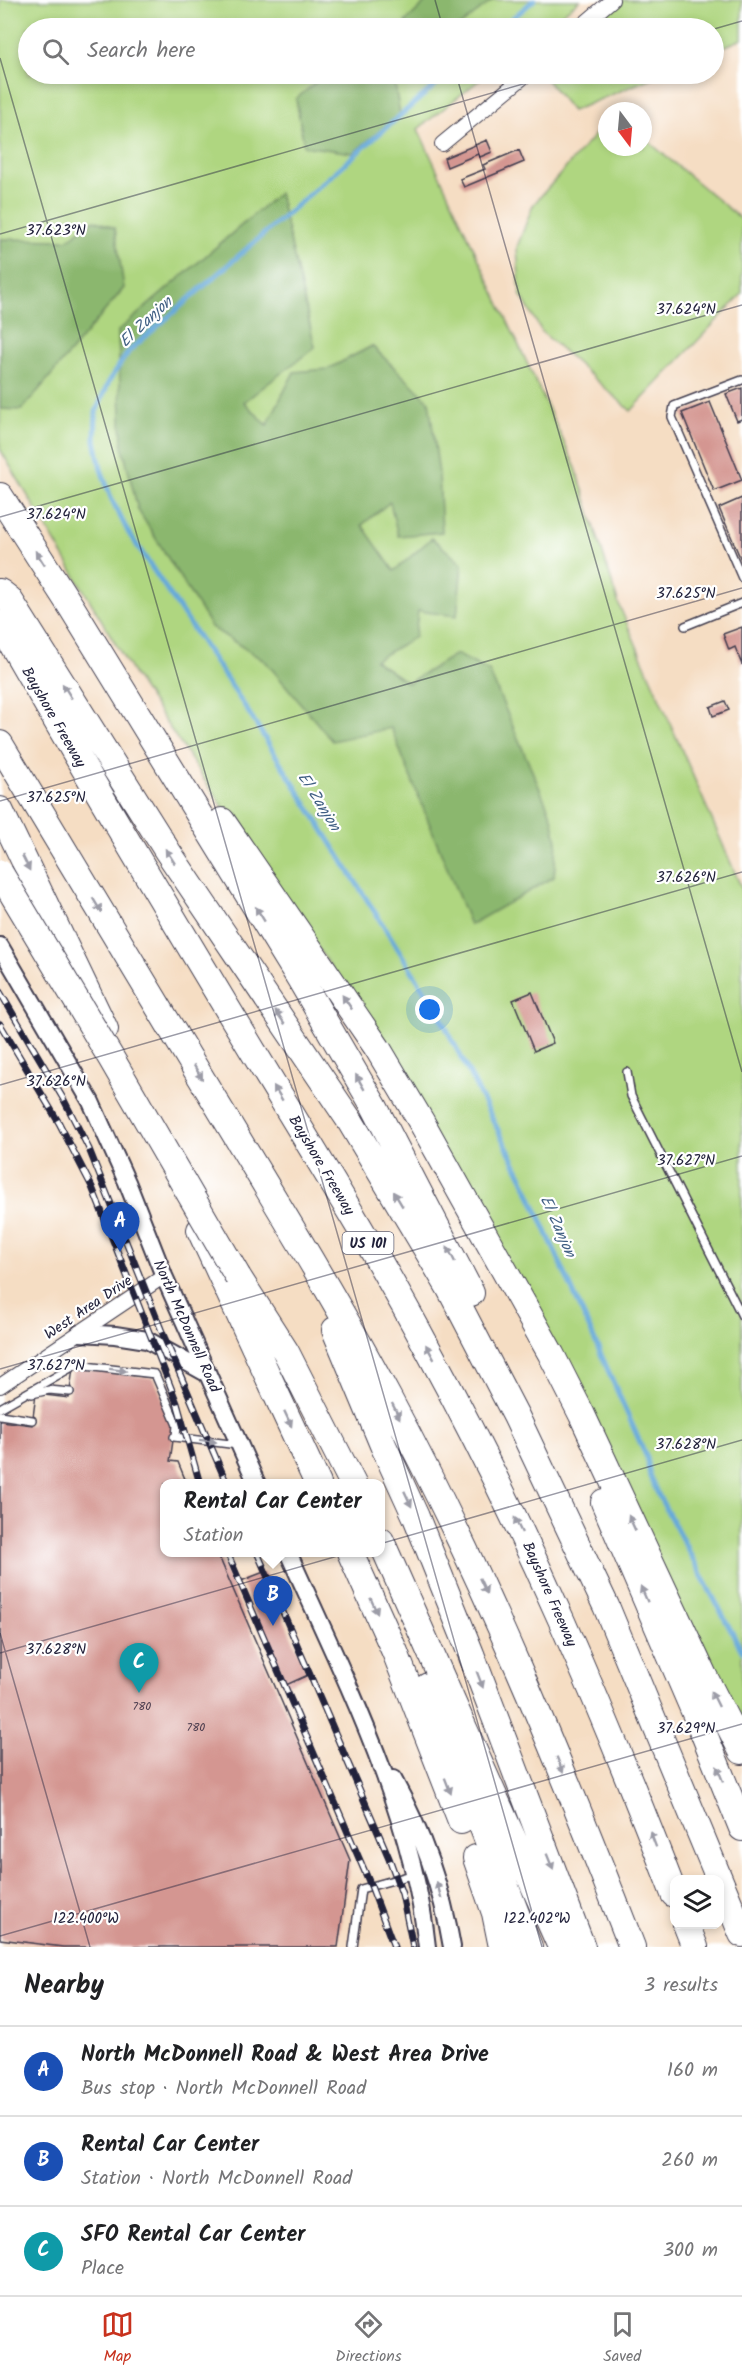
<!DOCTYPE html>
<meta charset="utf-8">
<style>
:root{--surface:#fff;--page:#f6f6f6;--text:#202124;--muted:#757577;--line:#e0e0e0;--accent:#c8321e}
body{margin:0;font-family:Kalam,sans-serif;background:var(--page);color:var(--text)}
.controls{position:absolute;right:18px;bottom:18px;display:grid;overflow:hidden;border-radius:12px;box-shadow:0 3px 9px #0003}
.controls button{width:54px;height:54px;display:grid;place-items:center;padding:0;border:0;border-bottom:2px solid var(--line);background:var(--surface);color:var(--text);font:30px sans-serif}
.compass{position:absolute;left:598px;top:102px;width:54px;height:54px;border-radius:50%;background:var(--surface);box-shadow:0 3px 9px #0003;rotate:164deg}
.you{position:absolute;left:430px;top:1010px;width:21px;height:21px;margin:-15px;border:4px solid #fff;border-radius:50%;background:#1a73e8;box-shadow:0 0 0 9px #1a73e833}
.badge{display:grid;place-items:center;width:39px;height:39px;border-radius:50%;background:var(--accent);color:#fff;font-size:20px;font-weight:700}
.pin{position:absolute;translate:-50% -50px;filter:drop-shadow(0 2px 3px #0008)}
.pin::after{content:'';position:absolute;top:32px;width:21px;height:18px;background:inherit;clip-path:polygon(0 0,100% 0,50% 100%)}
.popup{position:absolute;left:160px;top:1479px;width:225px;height:78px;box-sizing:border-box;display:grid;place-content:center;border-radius:12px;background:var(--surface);filter:drop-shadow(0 2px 4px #0005);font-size:20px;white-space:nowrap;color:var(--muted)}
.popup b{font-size:22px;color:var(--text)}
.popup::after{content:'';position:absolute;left:50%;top:100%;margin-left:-12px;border:12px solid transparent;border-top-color:var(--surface)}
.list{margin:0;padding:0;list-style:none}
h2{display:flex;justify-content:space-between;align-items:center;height:78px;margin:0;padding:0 24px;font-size:26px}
h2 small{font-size:20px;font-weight:400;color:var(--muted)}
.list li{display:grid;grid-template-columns:39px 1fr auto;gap:18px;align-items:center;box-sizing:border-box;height:90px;padding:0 24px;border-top:2px solid var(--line)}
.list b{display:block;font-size:22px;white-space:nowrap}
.list p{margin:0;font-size:20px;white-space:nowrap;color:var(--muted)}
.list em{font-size:20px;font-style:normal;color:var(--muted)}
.icon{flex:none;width:33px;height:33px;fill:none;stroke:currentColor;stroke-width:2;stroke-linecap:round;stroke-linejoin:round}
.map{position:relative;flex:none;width:742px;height:1947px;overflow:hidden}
.search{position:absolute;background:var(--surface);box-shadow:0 3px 9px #0003;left:18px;right:18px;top:18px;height:66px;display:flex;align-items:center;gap:15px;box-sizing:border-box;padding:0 21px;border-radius:33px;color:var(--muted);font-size:22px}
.sheet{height:348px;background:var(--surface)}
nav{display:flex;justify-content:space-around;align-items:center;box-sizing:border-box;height:84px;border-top:2px solid var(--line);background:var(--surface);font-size:16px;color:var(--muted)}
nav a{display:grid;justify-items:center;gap:3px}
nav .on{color:var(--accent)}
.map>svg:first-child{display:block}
.green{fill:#afd680;stroke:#687c5e;stroke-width:1.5}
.forest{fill:#8bb76e;stroke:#566c54;stroke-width:1.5}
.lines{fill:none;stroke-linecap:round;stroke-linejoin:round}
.stream{stroke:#65a9da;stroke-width:5}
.building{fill:#d49691}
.service-casing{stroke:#423e4f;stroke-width:10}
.minor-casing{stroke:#423e4f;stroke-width:16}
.tertiary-casing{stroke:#423e4f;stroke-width:20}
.motorway-casing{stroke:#423e4f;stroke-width:28}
.service{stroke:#fff;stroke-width:7}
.minor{stroke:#fff;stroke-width:14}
.tertiary{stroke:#fff;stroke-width:16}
.motorway{stroke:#fff;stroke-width:26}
.rail-casing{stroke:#22223b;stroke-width:7}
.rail{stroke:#fff;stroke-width:4.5;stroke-dasharray:14;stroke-linecap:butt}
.motorway-bridge-casing{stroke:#423e4f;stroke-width:28;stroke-linecap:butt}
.motorway-bridge{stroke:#fff;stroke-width:26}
.oneway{fill:#9c9ca7}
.ticks{fill:none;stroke:#22223b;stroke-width:1.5;stroke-opacity:0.45}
.labels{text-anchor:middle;stroke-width:4.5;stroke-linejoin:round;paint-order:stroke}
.number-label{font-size:12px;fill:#4e3f50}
.shield{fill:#fff;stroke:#646476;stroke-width:1.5}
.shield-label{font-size:14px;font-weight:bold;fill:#22223b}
.street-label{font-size:15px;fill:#22223b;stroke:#fff}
.water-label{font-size:16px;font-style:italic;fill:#405f83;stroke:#fff}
.ticks-label{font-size:15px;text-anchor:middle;fill:#22223b;stroke:#fff;stroke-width:4.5;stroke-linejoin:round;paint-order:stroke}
</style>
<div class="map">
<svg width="742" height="1947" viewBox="0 0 742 1947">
<rect width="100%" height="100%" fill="#fff"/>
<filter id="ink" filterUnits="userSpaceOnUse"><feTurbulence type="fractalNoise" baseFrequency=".0167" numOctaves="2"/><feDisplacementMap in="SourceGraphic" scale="12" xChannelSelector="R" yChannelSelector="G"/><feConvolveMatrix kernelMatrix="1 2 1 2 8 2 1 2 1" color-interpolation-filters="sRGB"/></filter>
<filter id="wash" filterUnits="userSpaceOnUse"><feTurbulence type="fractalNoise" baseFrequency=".008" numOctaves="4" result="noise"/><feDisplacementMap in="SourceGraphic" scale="24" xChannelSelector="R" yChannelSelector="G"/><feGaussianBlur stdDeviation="1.35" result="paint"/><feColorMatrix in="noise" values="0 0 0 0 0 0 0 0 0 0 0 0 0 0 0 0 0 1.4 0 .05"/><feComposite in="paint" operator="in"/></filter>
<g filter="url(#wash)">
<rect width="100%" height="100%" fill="#f5ddc3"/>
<path class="green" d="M0,0H580L544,28H28V74H487L418,129L576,468L619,605L742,889V1749L545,1352L378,1037L134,675L0,449Z
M623,0H742V39L714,51V28H590Z
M542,74H661L572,111Z
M607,121V147H643V137L742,220V294L631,411L542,332L520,294L517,247L533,205Z"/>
<path class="forest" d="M428,0H493L457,28H410L405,22Z
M326,74H393L400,114L353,153L304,146L296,99Z
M279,193L315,347L244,402L267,425L294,372L328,369L372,346L429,401L439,474L442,532L398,536L390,502L362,525L394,571L432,538L462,564L457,616L418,611L415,637L375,660L408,683L456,654L489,671L552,817L557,841L554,877L470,925L391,728L332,741L266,662L211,627L138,510L122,445L118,331Z
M94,220L115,228L124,288L22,410L0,409V239L67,240Z"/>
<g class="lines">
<path class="stream" d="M501,28L534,0
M448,74L129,351L110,379L96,412L95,440L101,469L111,498L128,532L242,702L438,1012L523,1179L647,1458L650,1477L659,1496L742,1651"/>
</g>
<g id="blocks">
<path class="building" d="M487,140L492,152L480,157L478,154L447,167L444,158Z
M519,150L524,162L464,187L460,179L485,169L483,165Z
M742,388V419L737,421L726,394Z
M710,402L742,480L714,491L682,413Z
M742,498V562L719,508Z
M742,627V665L735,647L729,650L723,634Z
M725,701L729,710L713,716L710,707Z
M532,992L553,1043L534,1051L513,1000Z
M73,1368L154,1378L175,1427L170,1461L178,1462L187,1484H165V1552H217L350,1860L338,1947H63L0,1939V1421L32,1425L36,1394L69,1398Z
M264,1572L308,1675L286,1685L241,1581Z"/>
</g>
</g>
<g filter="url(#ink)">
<use href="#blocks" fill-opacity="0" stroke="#423e4f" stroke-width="1.5"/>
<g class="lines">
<g class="service-casing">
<path id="service" d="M742,380L674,406L672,417L742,578
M685,626L742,603
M627,1072L631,1096L742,1316
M32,1394L49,1390L70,1392
M0,1408L76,1365L155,1374L177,1425L176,1437
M0,1415L32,1420
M174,1437L238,1445
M353,1947L361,1889L415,1874"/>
</g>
<g class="minor-casing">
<path id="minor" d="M579,28L612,0
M442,144L527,74
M0,1386L164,1276"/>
</g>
<g class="tertiary-casing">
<path id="tertiary" d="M0,946L91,1102L127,1182L164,1276L257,1484
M80,1333L115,1335L147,1340L208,1374
M288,1552C344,1677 413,1811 427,1947
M393,1779C422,1832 442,1887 452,1947"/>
</g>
<g class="motorway-casing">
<path id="motorway" d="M0,496L72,608L300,979L374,1106L471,1293
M0,592L9,599L168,852L350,1121L449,1287L516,1416L606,1606L742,1934
M0,623C78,759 158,894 239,1028C304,1136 371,1242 430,1353C525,1527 603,1709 674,1894
M0,744C72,863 144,982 215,1101C274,1199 334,1296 388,1397C483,1574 559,1759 632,1947
M0,810L105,1029
M222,821L378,1049L422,1123L551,1354L582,1415L704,1676L742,1751
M200,1230L318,1484
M238,1277L286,1352L353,1484
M335,1330L383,1445L416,1517L471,1654L582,1947
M604,1502L704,1734L742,1828
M381,1541L561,1947
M350,1552L395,1652L461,1821
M428,1686L529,1947
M476,1858L495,1913L502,1947
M686,1924L695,1947"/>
</g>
<use href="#service" class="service"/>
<use href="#minor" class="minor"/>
<use href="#tertiary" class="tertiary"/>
<use href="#motorway" class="motorway"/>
<g class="rail-casing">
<path id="rail" d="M0,992L64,1100L89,1149L165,1339L227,1484
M0,1024L59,1123L92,1187L177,1403L200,1484
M227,1552L371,1886L394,1947
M257,1552L389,1858L402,1894L413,1947"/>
</g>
<use href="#rail" class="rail"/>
<g class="motorway-bridge-casing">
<path id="motorway-bridge" d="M0,873L111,1058L238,1277"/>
</g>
<use href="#motorway-bridge" class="motorway-bridge"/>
</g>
<defs><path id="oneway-solid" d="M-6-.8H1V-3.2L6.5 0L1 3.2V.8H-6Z" transform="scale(1.5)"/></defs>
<g class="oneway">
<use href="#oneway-solid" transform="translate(40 558) rotate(-123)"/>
<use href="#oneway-solid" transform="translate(67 691) rotate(-122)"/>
<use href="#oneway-solid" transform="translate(170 856) rotate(-123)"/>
<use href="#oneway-solid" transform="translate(26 863) rotate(64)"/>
<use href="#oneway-solid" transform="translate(97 905) rotate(59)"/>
<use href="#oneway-solid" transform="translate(260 914) rotate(-122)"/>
<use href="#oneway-solid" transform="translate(347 1002) rotate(-124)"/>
<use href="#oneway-solid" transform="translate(280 1017) rotate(-125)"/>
<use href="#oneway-solid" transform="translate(198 1072) rotate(59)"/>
<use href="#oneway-solid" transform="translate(360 1082) rotate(-120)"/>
<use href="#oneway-solid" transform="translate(278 1093) rotate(-121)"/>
<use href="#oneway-solid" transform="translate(398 1199) rotate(-121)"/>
<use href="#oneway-solid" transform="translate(451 1254) rotate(-116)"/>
<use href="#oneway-solid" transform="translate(430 1352) rotate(-119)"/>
<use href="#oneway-solid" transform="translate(118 1370) rotate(7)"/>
<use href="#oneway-solid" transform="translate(396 1411) rotate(63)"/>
<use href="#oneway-solid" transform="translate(288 1419) rotate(65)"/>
<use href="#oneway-solid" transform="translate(208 1441) rotate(7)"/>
<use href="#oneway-solid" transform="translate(408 1499) rotate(65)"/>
<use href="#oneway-solid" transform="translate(632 1523) rotate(-115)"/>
<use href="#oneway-solid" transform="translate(518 1525) rotate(-116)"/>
<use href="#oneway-solid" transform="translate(483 1586) rotate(65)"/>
<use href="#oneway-solid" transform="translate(644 1594) rotate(-114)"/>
<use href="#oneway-solid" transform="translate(374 1606) rotate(66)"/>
<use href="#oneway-solid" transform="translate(480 1680) rotate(69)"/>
<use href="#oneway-solid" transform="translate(715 1699) rotate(-116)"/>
<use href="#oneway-solid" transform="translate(560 1765) rotate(68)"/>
<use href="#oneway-solid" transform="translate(720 1774) rotate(-112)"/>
<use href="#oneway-solid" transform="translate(448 1786) rotate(69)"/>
<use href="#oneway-solid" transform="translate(653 1839) rotate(-111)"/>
<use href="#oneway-solid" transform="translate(550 1862) rotate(68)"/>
<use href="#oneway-solid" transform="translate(439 1890) rotate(-105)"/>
</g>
</g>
<path class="ticks" d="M435,0L443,28M714,29L742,21M0,58L542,1947M456,74L742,1072M0,234L558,74M0,517L742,305M0,801L742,588M0,1085L742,872M0,1369L742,1156M0,1633L90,1947M0,1653L742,1440M0,1936L742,1724"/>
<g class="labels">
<g class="number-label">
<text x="142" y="1710">780</text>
<text x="196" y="1731">780</text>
</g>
<rect class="shield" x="342.5" y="1232" width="51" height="22" rx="4.5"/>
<g class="shield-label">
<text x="368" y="1248">US 101</text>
</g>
<g class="street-label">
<text transform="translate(54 717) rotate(60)" y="5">Bayshore Freeway</text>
<text transform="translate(322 1165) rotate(59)" y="5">Bayshore Freeway</text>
<text transform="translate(88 1307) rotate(-34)" y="5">West Area Drive</text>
<text transform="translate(187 1326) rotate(66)" y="5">North McDonnell Road</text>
<text transform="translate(550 1594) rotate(66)" y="5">Bayshore Freeway</text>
</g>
<g class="water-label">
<text transform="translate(145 321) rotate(-43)" y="6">El Zanjon</text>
<text transform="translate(320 801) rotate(58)" y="6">El Zanjon</text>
<text transform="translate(559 1226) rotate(66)" y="6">El Zanjon</text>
</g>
</g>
<g class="ticks-label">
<text x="56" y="235">37.623°N</text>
<text x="686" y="314">37.624°N</text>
<text x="56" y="519">37.624°N</text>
<text x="686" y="598">37.625°N</text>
<text x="56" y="802">37.625°N</text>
<text x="686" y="882">37.626°N</text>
<text x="56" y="1086">37.626°N</text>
<text x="686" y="1165">37.627°N</text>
<text x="56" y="1370">37.627°N</text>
<text x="686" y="1449">37.628°N</text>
<text x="56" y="1654">37.628°N</text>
<text x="686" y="1733">37.629°N</text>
<text x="86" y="1923">122.400°W</text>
<text x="537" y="1923">122.402°W</text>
</g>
</svg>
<div class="controls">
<button><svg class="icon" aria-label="layers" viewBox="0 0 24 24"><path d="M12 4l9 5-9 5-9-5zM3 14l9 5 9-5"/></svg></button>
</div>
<svg class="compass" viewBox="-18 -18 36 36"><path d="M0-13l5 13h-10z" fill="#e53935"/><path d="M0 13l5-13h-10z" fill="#757577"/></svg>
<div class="you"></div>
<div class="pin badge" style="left:120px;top:1252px;background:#1a4fb4">A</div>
<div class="pin badge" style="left:273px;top:1626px;background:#1a4fb4">B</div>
<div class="popup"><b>Rental Car Center</b>Station</div>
<div class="pin badge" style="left:139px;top:1693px;background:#0f9aa8">C</div>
<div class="search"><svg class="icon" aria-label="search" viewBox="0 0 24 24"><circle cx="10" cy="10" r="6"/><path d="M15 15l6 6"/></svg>Search here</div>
</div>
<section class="sheet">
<h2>Nearby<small>3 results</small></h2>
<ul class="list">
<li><span class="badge" style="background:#1a4fb4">A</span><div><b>North McDonnell Road &amp; West Area Drive</b><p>Bus stop · North McDonnell Road</p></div><em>160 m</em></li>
<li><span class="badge" style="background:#1a4fb4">B</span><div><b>Rental Car Center</b><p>Station · North McDonnell Road</p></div><em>260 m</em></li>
<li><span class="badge" style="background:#0f9aa8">C</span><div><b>SFO Rental Car Center</b><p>Place</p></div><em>300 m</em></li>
</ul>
</section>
<nav>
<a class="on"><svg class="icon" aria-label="map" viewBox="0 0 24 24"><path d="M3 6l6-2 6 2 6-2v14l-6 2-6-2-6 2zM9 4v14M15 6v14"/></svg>Map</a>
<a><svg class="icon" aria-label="directions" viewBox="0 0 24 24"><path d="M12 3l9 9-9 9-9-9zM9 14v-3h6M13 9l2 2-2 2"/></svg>Directions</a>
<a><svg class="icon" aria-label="saved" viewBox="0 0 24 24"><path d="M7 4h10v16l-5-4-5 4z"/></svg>Saved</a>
</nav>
